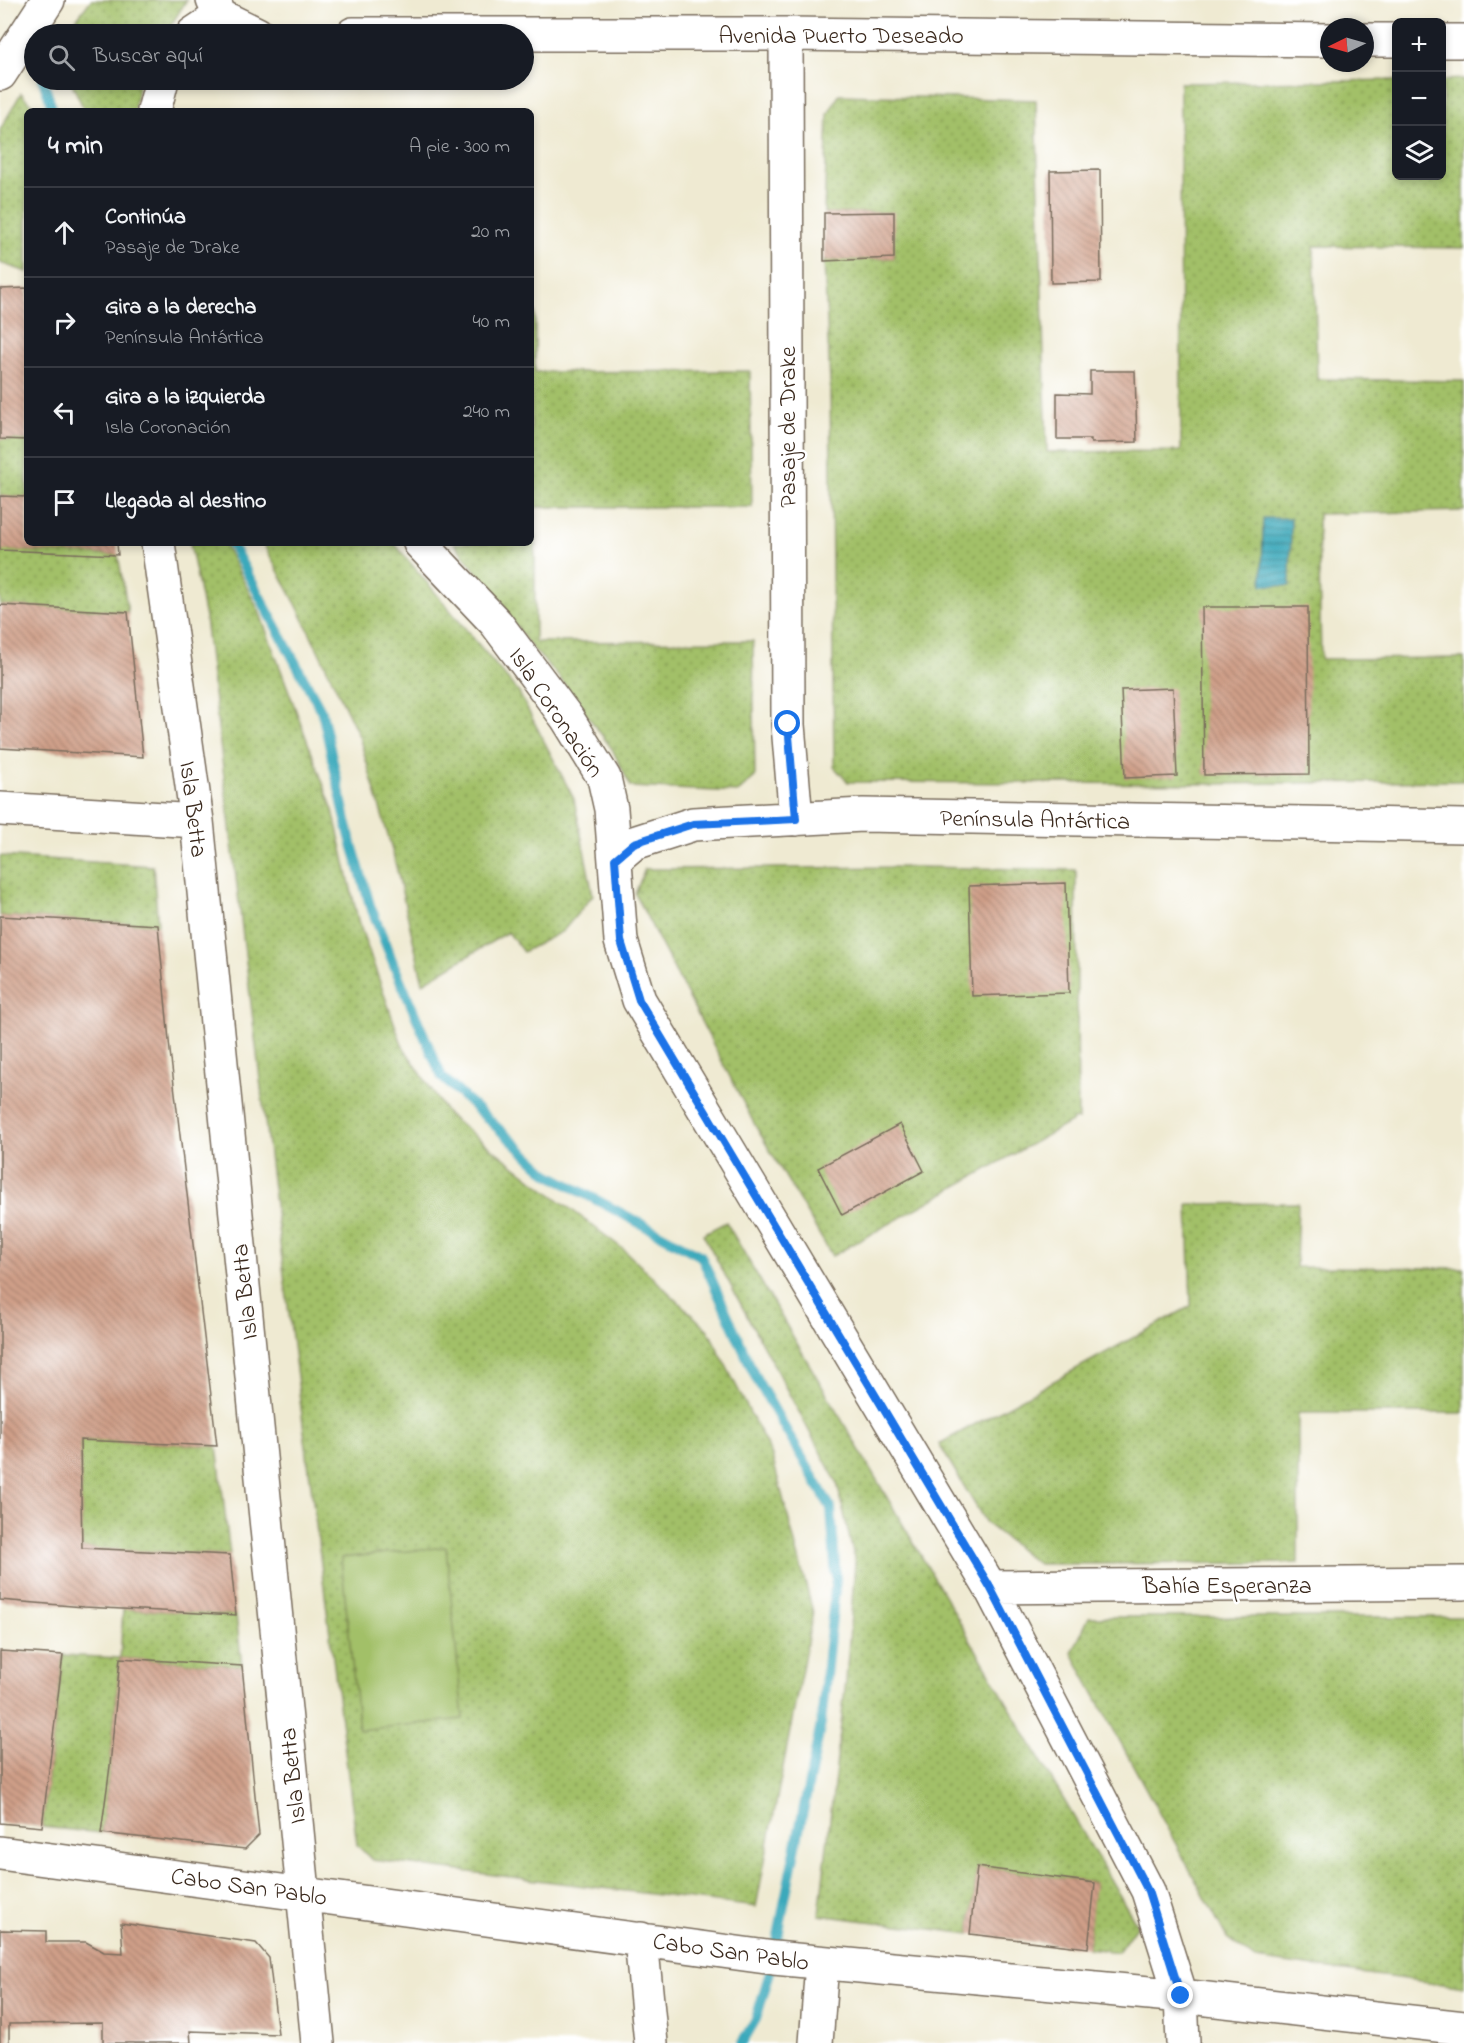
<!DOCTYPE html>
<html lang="es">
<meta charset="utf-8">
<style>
:root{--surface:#171b24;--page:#20242c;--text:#f1f3f6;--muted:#9ea1a6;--line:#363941}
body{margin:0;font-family:"Indie Flower",sans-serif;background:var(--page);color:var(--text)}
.controls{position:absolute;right:18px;top:18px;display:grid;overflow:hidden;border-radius:9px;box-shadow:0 3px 9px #0003}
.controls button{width:54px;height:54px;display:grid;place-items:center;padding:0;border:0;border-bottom:2px solid var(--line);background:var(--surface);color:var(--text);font:30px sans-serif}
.compass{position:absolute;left:1320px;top:18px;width:54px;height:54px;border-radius:50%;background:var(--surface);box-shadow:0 3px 9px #0003;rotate:265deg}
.stop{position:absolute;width:18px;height:18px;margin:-14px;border:4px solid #1a73e8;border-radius:50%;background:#fff}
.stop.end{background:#1a73e8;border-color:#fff;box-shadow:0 2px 6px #0008}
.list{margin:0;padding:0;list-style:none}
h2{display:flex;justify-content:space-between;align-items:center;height:78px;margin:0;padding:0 24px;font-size:26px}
h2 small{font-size:20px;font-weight:400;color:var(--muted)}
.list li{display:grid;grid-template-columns:39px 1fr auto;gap:18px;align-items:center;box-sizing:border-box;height:90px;padding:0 24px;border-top:2px solid var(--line)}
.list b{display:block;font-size:22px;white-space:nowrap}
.list p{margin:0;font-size:20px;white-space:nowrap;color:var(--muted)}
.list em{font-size:20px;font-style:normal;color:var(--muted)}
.icon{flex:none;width:33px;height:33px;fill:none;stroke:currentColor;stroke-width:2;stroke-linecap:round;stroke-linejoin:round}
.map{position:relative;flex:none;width:1464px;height:2043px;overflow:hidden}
.search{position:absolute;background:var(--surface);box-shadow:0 3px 9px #0003;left:24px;top:24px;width:510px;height:66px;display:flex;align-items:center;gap:15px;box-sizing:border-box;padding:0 21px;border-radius:33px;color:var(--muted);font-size:22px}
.panel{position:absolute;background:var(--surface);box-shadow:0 3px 9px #0003;left:24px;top:108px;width:510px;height:438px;border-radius:9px}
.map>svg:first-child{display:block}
.green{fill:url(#green-dots);stroke:#6e7543;stroke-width:1.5}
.pitch{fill:#a2c068;stroke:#6e7543;stroke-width:1.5}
.water{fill:url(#water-rules);stroke:#3b6a6c;stroke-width:1.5}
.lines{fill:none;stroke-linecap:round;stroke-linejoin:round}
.stream{stroke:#3ba9bb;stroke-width:10}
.building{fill:url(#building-back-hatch)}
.minor-casing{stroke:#7a6d5d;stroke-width:36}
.tertiary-casing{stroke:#7a6d5d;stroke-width:36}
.minor{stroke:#fff;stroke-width:33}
.tertiary{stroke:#fff;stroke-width:33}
.route{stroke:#1a73e8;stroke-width:8}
.labels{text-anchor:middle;stroke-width:5;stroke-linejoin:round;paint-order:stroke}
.street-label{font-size:24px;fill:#3b2a1e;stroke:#fff}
</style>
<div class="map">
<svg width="1464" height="2043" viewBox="0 0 1464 2043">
<defs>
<pattern id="green-dots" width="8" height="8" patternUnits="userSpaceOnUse" patternTransform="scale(1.5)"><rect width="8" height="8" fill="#a2c068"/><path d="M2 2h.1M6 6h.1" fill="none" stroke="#859c55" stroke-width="1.8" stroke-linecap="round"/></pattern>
<pattern id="water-rules" width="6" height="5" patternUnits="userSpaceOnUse" patternTransform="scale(1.5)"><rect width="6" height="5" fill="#3ba9bb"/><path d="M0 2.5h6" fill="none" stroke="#338a97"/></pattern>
<pattern id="building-back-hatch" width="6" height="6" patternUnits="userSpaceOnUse" patternTransform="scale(1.5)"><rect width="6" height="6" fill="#cf9f88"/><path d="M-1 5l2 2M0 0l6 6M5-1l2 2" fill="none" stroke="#a9826f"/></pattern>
</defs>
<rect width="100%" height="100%" fill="#fff"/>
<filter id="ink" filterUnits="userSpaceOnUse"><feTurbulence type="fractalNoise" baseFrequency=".0167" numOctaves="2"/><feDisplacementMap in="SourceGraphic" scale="12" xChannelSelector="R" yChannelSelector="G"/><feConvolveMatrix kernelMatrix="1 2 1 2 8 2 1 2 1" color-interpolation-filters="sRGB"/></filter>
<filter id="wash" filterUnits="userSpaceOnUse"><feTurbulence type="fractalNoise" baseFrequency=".008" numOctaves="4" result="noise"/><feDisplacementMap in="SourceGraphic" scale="24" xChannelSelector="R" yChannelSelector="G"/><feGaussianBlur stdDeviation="1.35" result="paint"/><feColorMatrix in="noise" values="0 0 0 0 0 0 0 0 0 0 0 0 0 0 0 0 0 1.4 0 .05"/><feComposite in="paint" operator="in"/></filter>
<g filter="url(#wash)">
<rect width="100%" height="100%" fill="#efead2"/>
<path class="green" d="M91,0H187L165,34H65Z
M1464,79V248L1314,246L1317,379L1464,381V511L1318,514L1321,659L1464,658V781L1214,784L848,782L834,767L830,382L824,261L894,258L893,212L824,213L828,114L839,95L1036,100L1047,452L1181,451L1180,83L1396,80V176H1442V80Z
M70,80H139L134,111H85Z
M21,93L37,111H27V272L0,263V130Z
M535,311V372L750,371L752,507H535V642L753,641L755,777L738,792L631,787L612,749L559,677L527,642L499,601L454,543H531V313Z
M0,439L27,440V497L0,496Z
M190,543H224L259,611L333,810L358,920L402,1045L448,1115L623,1249L708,1330L772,1456L813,1612L756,1907L372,1860L357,1845L275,1205L205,618Z
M263,543H394L519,693L574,799L593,895L563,931L523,952L508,932L423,983L393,853L359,736L297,606Z
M0,550L118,555L128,612L0,605Z
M0,856L153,866L158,925L0,916Z
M919,867L1076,870L1078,1120L1076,1119L832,1256L756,1127L635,894L645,869Z
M1298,1203L1296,1267L1464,1268V1413H1298V1563L1038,1564L986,1523L939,1444L1191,1306L1188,1204Z
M726,1222L1137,1925L1118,1952L1088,1948L1094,1883L977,1867L970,1934L819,1915L846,1680L855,1562L837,1483L703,1234Z
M80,1440L217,1446L230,1555L82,1548Z
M123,1609L236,1615L242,1666L120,1658L110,1766L101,1833L42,1827L63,1655L120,1658Z
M1089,1617H1464V1987L1255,1959L1227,1938L1072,1653Z"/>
<path class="pitch" d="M446,1547L463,1719L359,1730L341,1558Z"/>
<path class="water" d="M1263,518H1291L1290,586L1262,585Z"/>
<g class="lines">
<path class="stream" d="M43,80L53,111
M231,543L322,712L349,834L370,905L396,970L442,1077L548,1174L701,1256L756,1378L831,1508L836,1579L821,1724L785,1899L774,1958L756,2019L742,2043"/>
</g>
<g id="blocks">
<path class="building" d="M1100,170L1101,282L1051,283L1050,171Z
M894,212V258L824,261V213Z
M27,288V440L0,439V289Z
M1090,371H1135L1137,442L1091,443V439H1057V393L1090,394Z
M0,496L27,497V543H117L118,555L0,550Z
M0,605L128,612L143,757L0,748Z
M1202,607H1308L1309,774L1204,775Z
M1173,688L1177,776L1125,778L1121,690Z
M1066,883L1069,993L972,996L969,886Z
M0,916L158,925L170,1051L217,1446L80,1440L82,1548L230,1555L236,1615L84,1607L0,1600Z
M900,1124L924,1171L842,1215L818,1168Z
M0,1651L63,1655L42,1827L0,1823Z
M120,1658L242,1666L259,1835L245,1849L101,1833L110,1766Z
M977,1867L1095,1883L1088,1948L970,1934Z
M121,1923L256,1943L269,1958L278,2034L190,2031L191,2043H103V2023L9,2024V2043H0V1930L46,1931V1942H86L104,1952L123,1953Z"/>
</g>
</g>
<g filter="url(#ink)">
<use href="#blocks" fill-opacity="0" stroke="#7a6d5d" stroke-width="1.5"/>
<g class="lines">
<g class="minor-casing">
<path id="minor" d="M213,0L220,16L257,34
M193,34L220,16
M353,34H786L1329,40
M786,34L788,725L796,819
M1365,40H1396
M1442,41H1464
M154,111L162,80
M158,543L197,821L318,2043
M420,543L496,623L567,718L604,778L611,809L621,941L639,1000L990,1587L1148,1891L1181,1996L1183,2043
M0,809L197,821
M615,859L634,843L693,824L863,815L1464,826
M990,1587L1464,1583
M0,1853L774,1958L1181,1996L1464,2028
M641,1939L651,2043
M816,2043L822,1963"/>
</g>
<g class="tertiary-casing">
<path id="tertiary" d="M0,74L48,0"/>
</g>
<use href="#minor" class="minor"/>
<use href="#tertiary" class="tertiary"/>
</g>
</g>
<g class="lines" filter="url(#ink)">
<path class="route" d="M788,724L796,819L693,824L634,843L615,859L621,941L639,1000L990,1587L1148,1891L1181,1996"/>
</g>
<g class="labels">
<g class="street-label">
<text x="841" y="43">Avenida Puerto Deseado</text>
<text transform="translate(787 427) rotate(-90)" y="8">Pasaje de Drake</text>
<text transform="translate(557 712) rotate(56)" y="8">Isla Coronación</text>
<text transform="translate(194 809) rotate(83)" y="8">Isla Betta</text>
<text transform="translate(1035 819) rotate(1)" y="8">Península Antártica</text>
<text transform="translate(244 1292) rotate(-96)" y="8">Isla Betta</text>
<text x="1227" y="1593">Bahía Esperanza</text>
<text transform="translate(292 1776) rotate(-96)" y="8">Isla Betta</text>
<text transform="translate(249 1886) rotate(8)" y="8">Cabo San Pablo</text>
<text transform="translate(731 1951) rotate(8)" y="8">Cabo San Pablo</text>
</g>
</g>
</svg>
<div class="controls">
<button>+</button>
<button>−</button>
<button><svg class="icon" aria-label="layers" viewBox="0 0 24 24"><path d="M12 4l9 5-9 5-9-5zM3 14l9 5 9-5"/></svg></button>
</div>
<svg class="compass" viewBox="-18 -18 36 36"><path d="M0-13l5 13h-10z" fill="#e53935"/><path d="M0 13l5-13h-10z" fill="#9ea1a6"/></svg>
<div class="stop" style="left:788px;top:724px"></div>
<div class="stop end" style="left:1181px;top:1996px"></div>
<div class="search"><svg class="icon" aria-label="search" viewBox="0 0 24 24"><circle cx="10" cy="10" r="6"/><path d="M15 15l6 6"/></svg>Buscar aquí</div>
<section class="panel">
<h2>4 min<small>A pie · 300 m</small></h2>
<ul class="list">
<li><svg class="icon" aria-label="ahead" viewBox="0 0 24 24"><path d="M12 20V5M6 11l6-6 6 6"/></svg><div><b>Continúa</b><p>Pasaje de Drake</p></div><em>20 m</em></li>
<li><svg class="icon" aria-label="right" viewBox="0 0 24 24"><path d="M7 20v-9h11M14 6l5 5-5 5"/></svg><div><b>Gira a la derecha</b><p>Península Antártica</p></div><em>40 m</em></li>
<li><svg class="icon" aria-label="left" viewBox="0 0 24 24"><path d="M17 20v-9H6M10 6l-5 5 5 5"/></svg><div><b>Gira a la izquierda</b><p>Isla Coronación</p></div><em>240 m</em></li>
<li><svg class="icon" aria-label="arrive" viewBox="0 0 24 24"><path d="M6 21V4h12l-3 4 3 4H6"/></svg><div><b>Llegada al destino</b></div></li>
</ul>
</section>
</div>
